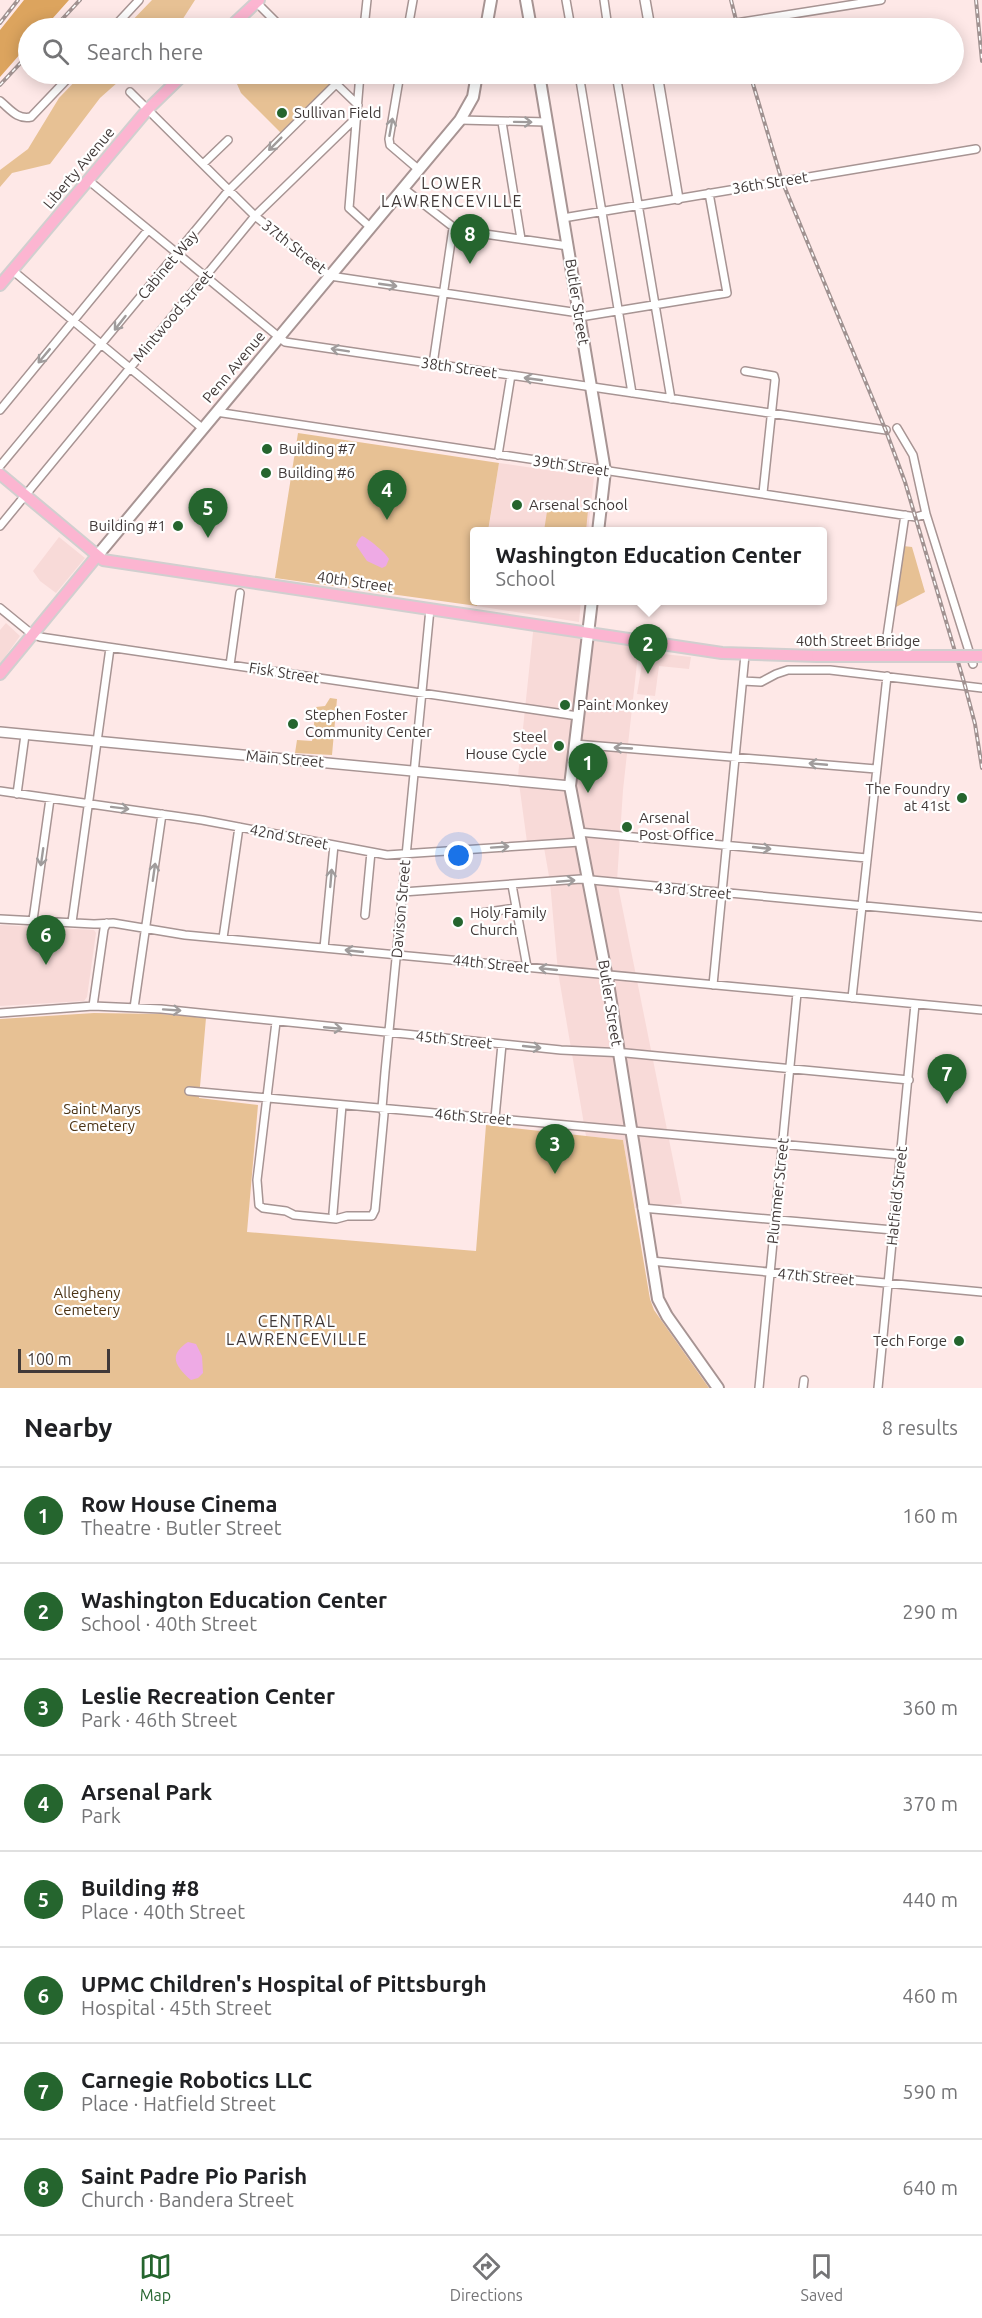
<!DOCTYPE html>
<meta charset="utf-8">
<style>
:root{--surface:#fff;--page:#f2f2f2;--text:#202124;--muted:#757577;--line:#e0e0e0;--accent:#25652e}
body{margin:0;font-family:Ubuntu,sans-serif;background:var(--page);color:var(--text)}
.scale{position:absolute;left:18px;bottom:15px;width:92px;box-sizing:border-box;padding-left:6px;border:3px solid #413938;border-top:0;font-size:16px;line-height:21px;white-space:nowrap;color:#413938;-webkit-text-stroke:4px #fff;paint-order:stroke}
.you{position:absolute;left:459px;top:856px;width:21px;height:21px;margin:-15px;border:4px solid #fff;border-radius:50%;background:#1a73e8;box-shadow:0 0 0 9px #1a73e833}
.badge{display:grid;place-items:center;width:39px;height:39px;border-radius:50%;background:var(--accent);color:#fff;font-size:20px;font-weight:700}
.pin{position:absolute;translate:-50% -50px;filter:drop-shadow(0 2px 3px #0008)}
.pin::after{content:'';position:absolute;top:32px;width:21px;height:18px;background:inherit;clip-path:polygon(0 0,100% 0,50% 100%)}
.popup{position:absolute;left:470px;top:527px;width:357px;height:78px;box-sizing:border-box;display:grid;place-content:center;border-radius:6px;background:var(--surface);filter:drop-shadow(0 2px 4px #0005);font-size:20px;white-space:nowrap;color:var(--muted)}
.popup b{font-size:22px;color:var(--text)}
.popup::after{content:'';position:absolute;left:50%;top:100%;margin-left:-12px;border:12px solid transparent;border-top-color:var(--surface)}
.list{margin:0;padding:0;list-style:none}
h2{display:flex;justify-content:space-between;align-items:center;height:78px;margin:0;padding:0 24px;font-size:26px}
h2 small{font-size:20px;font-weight:400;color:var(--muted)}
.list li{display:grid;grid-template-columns:39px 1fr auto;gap:18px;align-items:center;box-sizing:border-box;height:96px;padding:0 24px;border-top:2px solid var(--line)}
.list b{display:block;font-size:22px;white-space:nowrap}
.list p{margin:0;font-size:20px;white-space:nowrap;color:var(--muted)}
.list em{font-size:20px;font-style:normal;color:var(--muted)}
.icon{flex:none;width:33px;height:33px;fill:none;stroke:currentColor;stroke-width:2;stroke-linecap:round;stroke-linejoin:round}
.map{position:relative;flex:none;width:982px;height:1388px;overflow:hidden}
.search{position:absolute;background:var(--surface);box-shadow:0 3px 15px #0003;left:18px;right:18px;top:18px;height:66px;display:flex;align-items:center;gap:15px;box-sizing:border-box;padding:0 21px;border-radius:33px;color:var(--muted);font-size:22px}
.sheet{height:846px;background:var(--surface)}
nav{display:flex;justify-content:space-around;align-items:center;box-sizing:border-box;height:84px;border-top:2px solid var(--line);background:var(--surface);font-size:16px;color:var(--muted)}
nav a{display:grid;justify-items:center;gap:3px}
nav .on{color:var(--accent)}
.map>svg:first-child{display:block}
.built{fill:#f8dad8}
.green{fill:#e7c194}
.forest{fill:#dca45e}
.water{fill:#eeaae5}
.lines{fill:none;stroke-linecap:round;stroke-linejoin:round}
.minor-casing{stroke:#a79493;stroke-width:10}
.tertiary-casing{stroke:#a79493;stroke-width:12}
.secondary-casing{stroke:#a79493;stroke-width:14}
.primary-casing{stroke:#d1cfcf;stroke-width:14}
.minor{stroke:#fff;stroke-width:7}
.tertiary{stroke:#fff;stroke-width:9}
.secondary{stroke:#fff;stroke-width:10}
.primary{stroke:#fcb5d1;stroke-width:10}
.rail-casing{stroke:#a19291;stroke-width:4}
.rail{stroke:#fff;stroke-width:1.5;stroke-dasharray:4.5;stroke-linecap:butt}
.primary-bridge-casing{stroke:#d1cfcf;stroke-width:14;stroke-linecap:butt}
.primary-bridge{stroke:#fcb5d1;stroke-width:10}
.oneway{stroke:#a09c9c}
.poi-dot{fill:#25652e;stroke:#fff;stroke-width:2}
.labels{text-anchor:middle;stroke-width:4.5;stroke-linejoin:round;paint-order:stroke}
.poi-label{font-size:15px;fill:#413938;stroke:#fff;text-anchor:start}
.street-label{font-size:15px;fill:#413938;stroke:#fff}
.park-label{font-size:15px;fill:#4b3315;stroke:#fff}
.neighbourhood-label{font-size:16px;letter-spacing:1.5px;fill:#413938;stroke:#fff}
</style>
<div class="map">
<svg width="982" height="1388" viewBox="0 0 982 1388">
<rect width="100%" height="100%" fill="#fee8e7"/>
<path class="built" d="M499,463L594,477L588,531L488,532Z
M59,537L85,558L56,593L40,581L33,571Z
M478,600L581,601L579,622L477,606Z
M6,623L20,636L0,664V630Z
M534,623L639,645L623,790L617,881L682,1204L635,1208L623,1140L586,1136L558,972L550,882L543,842H527L518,776Z
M644,652L691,657L689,669L659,666L655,696L637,694Z
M0,925L94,930L96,933L87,997L84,1001L0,1006Z"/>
<path class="green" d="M152,0H195L177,28H125Z
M82,74H127L100,98L50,164L12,173L0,187V170L28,149L59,98Z
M226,74H320L331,85L282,134L241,93L237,84Z
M298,433L499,463L488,531L474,532V600L478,601L477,606L275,578Z
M548,505L588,510L586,531H544Z
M903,546L912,547L925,592L896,607L893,602Z
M330,698L337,699L332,755L295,753L297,740L312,741L316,707L325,706Z
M94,1013L161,1014L206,1018L199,1098L258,1105L247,1232L476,1251L486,1125L623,1140L650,1299L654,1310L709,1388H0V1019Z"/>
<path class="forest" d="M24,0H69L44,28H28V45L0,77V30Z"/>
<path class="water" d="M362,536C368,538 387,554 389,559L386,566L382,568L367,561L356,545L359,539Z
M188,1342L196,1344L202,1356L203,1373L198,1378L191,1380C175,1366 168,1355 188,1342Z"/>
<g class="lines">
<g class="minor-casing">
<path id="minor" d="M566,0L571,28
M604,0L608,28
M256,2L282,28
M113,28L139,0
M364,28L367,0
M408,28L413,0
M704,28L881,0
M326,74L358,105
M360,74L349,208L370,227
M400,74L389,139L390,145L418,169
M579,74L632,393
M616,74L671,399
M130,92L255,216L330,276L579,313
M0,101C10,109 17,120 31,117L72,74
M460,120L547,122
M502,122L521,239
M203,164L228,140
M88,180L285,342L886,430
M403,188L457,230L568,246
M563,218L976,149
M12,270L202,428
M580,317L727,293L709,193
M433,364L453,228
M745,371L774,376L775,380L763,493
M0,410L148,230
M216,412L916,517L926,514
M897,428L913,455L926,514L973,664
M498,455L511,375
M0,466L229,190L346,74
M0,526L255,216L358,116
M0,608L33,635L40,637L578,716
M886,643L905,515
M230,665L240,593
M743,681L761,682L776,674L788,670H830L982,688
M575,744L876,769
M0,791L202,820L387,855L580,842
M17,794L25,735
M578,832L867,858
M512,885L527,967
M403,892L581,879L982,917
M481,913L516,908
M365,915L371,852
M0,919L94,924L113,923L185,935L982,1010
M33,920L50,799
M72,922L110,648
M223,938L239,827
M324,948L334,845
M713,985L745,655
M852,998L887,676
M93,1006L104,929L107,923
M134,1008L162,814
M0,1013L93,1006L161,1009L561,1050L626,1053L909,1080
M276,1022L257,1180L259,1205L263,1208L286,1211L294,1215L336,1219L347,1216H372L375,1210L384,1114L382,1108L385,1072L430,609
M189,1091L901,1155
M495,1118L502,1044
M642,1208L893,1230
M333,1213L342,1105
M651,1261L982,1292
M759,1388L797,993
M803,1388L804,1380
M878,1388L915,1004"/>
</g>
<g class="tertiary-casing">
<path id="tertiary" d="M645,0L650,28
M657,74L678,199
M0,732L570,786"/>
</g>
<g class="secondary-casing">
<path id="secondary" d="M526,0L531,28
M486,28L491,0
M539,74L605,471L598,532
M97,556L460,120L473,97L477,74
M592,600L570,786L608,983L658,1299L667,1316L718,1388"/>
</g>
<g class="primary-casing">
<path id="primary" d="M229,28L259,0
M0,285L148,109L184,74
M0,474L103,560L722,653L817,656
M0,674L97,556"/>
</g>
<use href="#minor" class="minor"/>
<use href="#tertiary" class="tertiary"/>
<use href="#secondary" class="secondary"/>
<use href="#primary" class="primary"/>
<g class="rail-casing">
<path id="rail" d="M731,0L738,28
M976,0L982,61
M0,23L18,0
M54,28L80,0
M750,74L782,181L886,431L905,482L964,682L975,724L982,768
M0,85L28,55"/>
</g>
<use href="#rail" class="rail"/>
<g class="primary-bridge-casing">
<path id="primary-bridge" d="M817,656H982"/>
</g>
<use href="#primary-bridge" class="primary-bridge"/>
</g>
<defs><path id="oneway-shaft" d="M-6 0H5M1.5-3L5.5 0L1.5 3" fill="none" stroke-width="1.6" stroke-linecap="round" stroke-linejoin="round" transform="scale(1.5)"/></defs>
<g class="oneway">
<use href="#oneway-shaft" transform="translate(523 122) rotate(1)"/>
<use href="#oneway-shaft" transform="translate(391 127) rotate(-80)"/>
<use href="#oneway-shaft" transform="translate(275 144) rotate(135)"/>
<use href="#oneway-shaft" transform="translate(388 285) rotate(8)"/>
<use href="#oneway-shaft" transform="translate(120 323) rotate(128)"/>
<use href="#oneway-shaft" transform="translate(340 350) rotate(-171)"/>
<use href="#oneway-shaft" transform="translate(44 356) rotate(130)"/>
<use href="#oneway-shaft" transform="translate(533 379) rotate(-172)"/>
<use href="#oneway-shaft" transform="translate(623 748) rotate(-177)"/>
<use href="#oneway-shaft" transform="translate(818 764) rotate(-175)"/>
<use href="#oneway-shaft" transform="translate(120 808) rotate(7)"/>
<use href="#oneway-shaft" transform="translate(500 847) rotate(-4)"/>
<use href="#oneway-shaft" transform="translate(762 848) rotate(6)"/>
<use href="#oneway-shaft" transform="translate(42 857) rotate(98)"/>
<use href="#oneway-shaft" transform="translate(154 872) rotate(-82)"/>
<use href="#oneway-shaft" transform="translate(331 878) rotate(-85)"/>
<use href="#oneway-shaft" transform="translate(566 881) rotate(-5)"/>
<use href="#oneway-shaft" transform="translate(354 951) rotate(-174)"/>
<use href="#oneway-shaft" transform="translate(548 969) rotate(-174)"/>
<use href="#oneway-shaft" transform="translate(172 1010) rotate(4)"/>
<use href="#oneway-shaft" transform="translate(333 1028) rotate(5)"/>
<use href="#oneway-shaft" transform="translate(532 1047) rotate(6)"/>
</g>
<g class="poi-dot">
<circle cx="282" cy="113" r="6"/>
<circle cx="267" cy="449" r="6"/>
<circle cx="266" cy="473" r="6"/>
<circle cx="517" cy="505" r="6"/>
<circle cx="178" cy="526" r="6"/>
<circle cx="565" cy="705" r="6"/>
<circle cx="293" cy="724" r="6"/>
<circle cx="559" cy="746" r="6"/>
<circle cx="962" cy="798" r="6"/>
<circle cx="627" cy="827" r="6"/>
<circle cx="458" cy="922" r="6"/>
<circle cx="959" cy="1341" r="6"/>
</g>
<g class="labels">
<g class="poi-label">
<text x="294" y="118">Sullivan Field</text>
<text x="279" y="454">Building #7</text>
<text x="278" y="478">Building #6</text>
<text x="529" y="510">Arsenal School</text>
<text x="166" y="531" text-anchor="end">Building #1</text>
<text x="577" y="710">Paint Monkey</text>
<text x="305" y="720">Stephen Foster<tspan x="305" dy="17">Community Center</tspan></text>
<text x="547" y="742" text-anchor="end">Steel<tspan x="547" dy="17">House Cycle</tspan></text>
<text x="950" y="794" text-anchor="end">The Foundry<tspan x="950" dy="17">at 41st</tspan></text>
<text x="639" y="823">Arsenal<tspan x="639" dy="17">Post Office</tspan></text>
<text x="470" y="918">Holy Family<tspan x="470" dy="17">Church</tspan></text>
<text x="947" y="1346" text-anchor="end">Tech Forge</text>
</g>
<g class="street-label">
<text transform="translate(79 168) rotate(-50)" y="5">Liberty Avenue</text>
<text transform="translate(770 183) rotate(-9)" y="5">36th Street</text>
<text transform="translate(294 247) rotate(38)" y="5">37th Street</text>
<text transform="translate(168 265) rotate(-50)" y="5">Cabinet Way</text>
<text transform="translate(577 302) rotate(81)" y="5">Butler Street</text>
<text transform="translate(173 316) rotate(-50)" y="5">Mintwood Street</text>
<text transform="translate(234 367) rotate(-50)" y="5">Penn Avenue</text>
<text transform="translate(459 368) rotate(8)" y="5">38th Street</text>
<text transform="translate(571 466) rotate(8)" y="5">39th Street</text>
<text transform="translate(355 582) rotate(8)" y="5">40th Street</text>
<text x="858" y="646">40th Street Bridge</text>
<text transform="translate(284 673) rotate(9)" y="5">Fisk Street</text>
<text transform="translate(285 759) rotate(5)" y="5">Main Street</text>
<text transform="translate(289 837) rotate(11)" y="5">42nd Street</text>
<text transform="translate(693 891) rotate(5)" y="5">43rd Street</text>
<text transform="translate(401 909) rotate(-85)" y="5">Davison Street</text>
<text transform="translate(491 964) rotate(6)" y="5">44th Street</text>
<text transform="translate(610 1003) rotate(81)" y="5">Butler Street</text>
<text transform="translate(454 1040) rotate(6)" y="5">45th Street</text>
<text transform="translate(473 1117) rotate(5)" y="5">46th Street</text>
<text transform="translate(778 1191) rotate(-84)" y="5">Plummer Street</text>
<text transform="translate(897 1196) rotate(-84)" y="5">Hatfield Street</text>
<text transform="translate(816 1277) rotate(5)" y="5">47th Street</text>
</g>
<g class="park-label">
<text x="102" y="1114">Saint Marys<tspan x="102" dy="17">Cemetery</tspan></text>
<text x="87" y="1298">Allegheny<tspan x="87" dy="17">Cemetery</tspan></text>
</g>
<g class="neighbourhood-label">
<text x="452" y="189">LOWER<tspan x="452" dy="18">LAWRENCEVILLE</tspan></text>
<text x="297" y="1327">CENTRAL<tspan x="297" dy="18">LAWRENCEVILLE</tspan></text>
</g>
</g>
</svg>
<div class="scale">100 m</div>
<div class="you"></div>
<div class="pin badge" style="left:588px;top:793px">1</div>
<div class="pin badge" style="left:648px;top:674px">2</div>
<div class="popup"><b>Washington Education Center</b>School</div>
<div class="pin badge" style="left:555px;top:1174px">3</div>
<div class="pin badge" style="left:387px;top:520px">4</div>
<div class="pin badge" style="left:208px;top:538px">5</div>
<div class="pin badge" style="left:46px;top:965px">6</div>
<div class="pin badge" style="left:947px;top:1104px">7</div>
<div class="pin badge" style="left:470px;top:264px">8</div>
<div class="search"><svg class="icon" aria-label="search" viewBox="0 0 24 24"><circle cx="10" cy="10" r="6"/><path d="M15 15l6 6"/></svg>Search here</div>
</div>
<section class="sheet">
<h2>Nearby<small>8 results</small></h2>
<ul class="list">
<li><span class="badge">1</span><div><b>Row House Cinema</b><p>Theatre · Butler Street</p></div><em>160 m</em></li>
<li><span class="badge">2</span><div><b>Washington Education Center</b><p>School · 40th Street</p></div><em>290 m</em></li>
<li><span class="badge">3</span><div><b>Leslie Recreation Center</b><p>Park · 46th Street</p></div><em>360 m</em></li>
<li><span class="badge">4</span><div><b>Arsenal Park</b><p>Park</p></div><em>370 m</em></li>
<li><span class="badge">5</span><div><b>Building #8</b><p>Place · 40th Street</p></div><em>440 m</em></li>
<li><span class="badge">6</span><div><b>UPMC Children's Hospital of Pittsburgh</b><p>Hospital · 45th Street</p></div><em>460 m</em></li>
<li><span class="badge">7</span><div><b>Carnegie Robotics LLC</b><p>Place · Hatfield Street</p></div><em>590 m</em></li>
<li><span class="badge">8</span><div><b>Saint Padre Pio Parish</b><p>Church · Bandera Street</p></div><em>640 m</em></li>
</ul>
</section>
<nav>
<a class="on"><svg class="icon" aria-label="map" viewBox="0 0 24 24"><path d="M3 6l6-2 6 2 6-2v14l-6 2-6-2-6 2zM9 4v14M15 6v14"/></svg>Map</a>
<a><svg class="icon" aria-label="directions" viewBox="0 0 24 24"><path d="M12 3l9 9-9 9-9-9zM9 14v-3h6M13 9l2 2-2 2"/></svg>Directions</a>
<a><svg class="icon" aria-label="saved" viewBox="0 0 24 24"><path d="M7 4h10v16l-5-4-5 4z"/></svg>Saved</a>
</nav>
